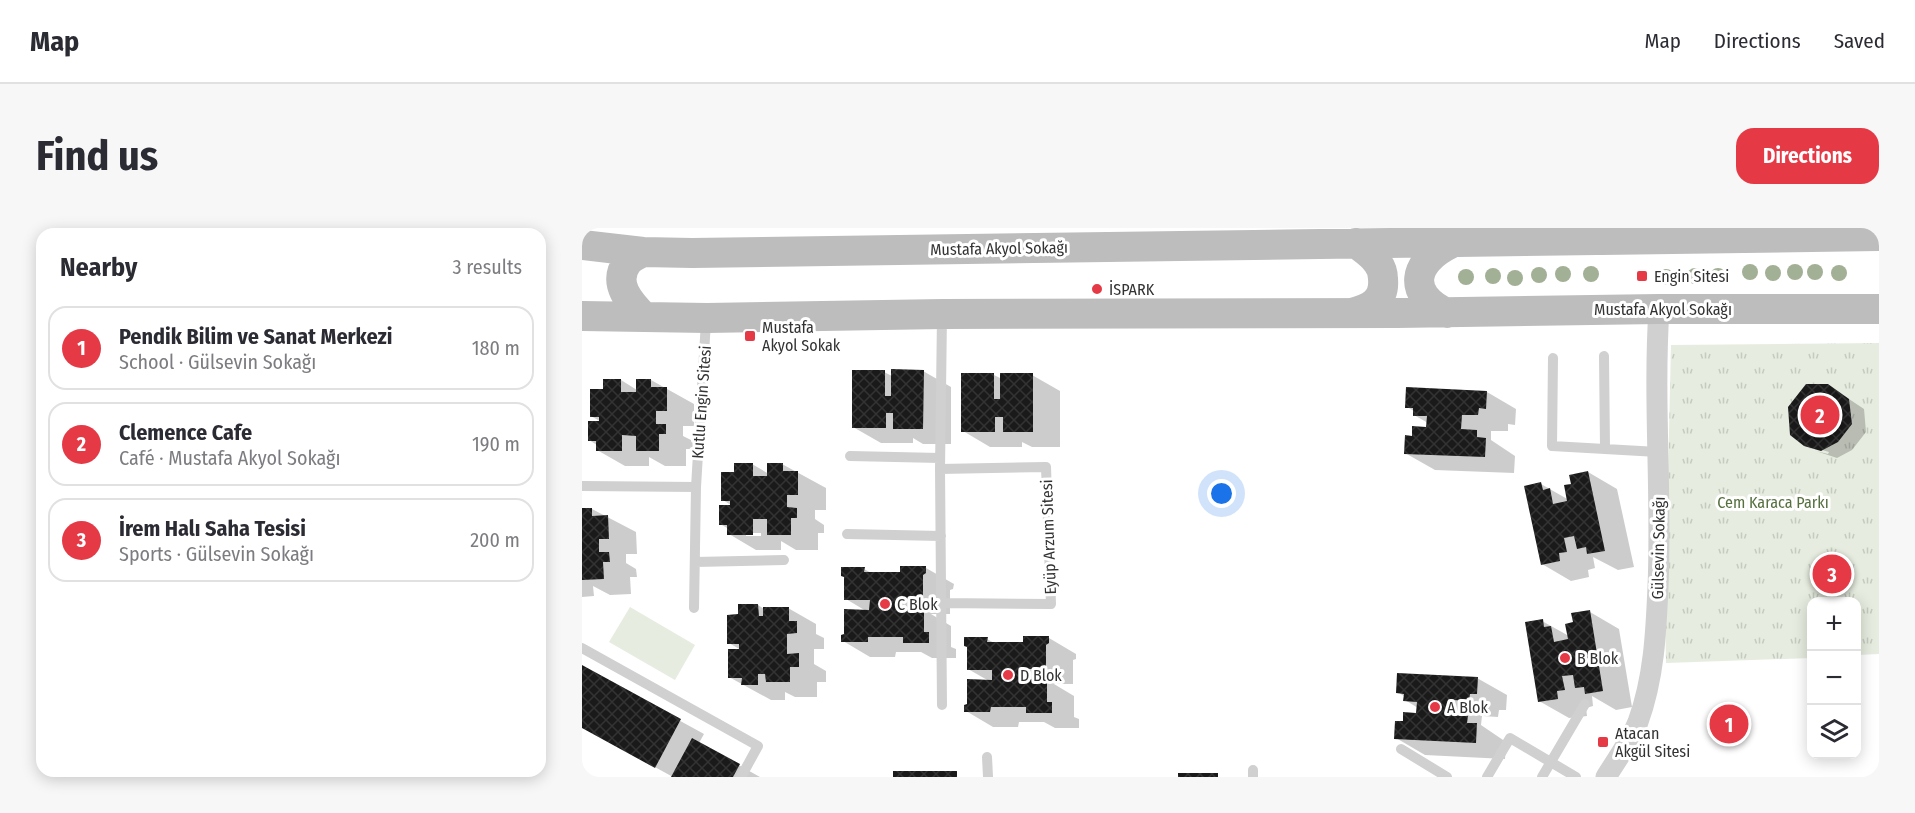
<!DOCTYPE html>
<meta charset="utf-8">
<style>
:root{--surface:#fff;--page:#f7f7f7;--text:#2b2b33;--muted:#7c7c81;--line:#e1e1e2;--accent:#e63946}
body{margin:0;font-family:"Fira Sans Condensed",sans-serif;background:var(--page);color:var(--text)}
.controls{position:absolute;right:18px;bottom:18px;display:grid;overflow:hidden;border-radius:12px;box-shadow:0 3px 15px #0003}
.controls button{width:54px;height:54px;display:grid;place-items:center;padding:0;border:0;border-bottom:2px solid var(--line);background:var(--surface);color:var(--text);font:30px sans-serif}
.you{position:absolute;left:640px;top:266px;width:21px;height:21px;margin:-15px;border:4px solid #fff;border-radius:50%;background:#1a73e8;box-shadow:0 0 0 9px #1a73e833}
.badge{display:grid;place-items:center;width:39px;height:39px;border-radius:50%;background:var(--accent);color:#fff;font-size:20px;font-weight:700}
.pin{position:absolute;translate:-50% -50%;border:3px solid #fff;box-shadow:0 2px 6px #0006}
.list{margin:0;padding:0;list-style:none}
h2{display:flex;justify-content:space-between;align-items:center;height:78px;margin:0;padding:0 24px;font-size:26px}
h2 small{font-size:20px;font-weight:400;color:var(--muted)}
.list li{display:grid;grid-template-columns:39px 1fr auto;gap:18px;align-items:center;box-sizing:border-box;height:84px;margin:0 12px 12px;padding:0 12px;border:2px solid var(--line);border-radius:18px}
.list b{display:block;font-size:22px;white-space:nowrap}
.list p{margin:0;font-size:20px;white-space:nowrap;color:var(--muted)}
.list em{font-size:20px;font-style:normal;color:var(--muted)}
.icon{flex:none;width:33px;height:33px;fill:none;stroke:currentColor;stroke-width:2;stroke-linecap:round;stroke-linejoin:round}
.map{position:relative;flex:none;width:1297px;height:549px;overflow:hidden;border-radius:18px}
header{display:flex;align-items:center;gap:36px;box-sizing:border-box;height:84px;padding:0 30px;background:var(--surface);border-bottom:2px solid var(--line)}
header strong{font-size:28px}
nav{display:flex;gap:33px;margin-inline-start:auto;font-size:21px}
.intro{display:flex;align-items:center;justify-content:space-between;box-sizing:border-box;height:144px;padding:0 36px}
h1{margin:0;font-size:42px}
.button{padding:15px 27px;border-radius:18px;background:var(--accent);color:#fff;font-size:21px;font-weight:700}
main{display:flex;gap:36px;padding:0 36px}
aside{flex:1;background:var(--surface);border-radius:18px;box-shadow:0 3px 15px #0003}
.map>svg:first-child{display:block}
.grass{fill:#e6ecdf}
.park{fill:url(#park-tufts)}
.shadow{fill:#0003;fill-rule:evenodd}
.building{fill:url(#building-cross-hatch)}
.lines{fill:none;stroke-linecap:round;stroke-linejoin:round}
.lane{stroke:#d0d0d0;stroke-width:10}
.street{stroke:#d0d0d0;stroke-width:21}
.secondary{stroke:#bdbdbd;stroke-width:30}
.tree{fill:#a2b095}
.poi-dot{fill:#e63946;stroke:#fff;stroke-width:2}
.labels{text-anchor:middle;stroke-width:6;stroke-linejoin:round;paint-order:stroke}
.street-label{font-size:16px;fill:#333;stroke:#fff}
.poi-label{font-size:16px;fill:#333;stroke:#fff;text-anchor:start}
.park-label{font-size:16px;fill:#56703f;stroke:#fff}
</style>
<header>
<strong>Map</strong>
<nav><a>Map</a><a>Directions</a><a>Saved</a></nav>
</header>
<div class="intro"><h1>Find us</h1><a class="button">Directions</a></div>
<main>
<aside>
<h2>Nearby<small>3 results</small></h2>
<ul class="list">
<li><span class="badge">1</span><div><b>Pendik Bilim ve Sanat Merkezi</b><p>School · Gülsevin Sokağı</p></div><em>180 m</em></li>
<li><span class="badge">2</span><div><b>Clemence Cafe</b><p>Café · Mustafa Akyol Sokağı</p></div><em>190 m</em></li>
<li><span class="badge">3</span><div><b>İrem Halı Saha Tesisi</b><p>Sports · Gülsevin Sokağı</p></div><em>200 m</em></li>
</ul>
</aside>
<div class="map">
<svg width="1297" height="549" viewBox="0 0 1297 549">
<defs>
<pattern id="park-tufts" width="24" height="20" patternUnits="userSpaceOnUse" patternTransform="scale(1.5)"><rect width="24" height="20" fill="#e6ecdf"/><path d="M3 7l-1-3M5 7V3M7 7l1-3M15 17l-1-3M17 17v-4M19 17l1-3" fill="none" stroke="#c6cbc0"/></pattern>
<pattern id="building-cross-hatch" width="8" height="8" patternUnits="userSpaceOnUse" patternTransform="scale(1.5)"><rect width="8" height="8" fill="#1a1a1a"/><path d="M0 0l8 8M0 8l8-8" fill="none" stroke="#333"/></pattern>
</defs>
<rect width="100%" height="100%" fill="#fff"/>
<path class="grass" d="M48,379L113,417L93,452L27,414Z"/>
<path class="park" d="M1297,115V426L1275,427L1274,374H1230L1229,430L1084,435L1083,382L1089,117Z"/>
<path class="shadow" d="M341,143L369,159V216H341L331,210V215H299L271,199L302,144L310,148Z
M412,147L420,151L450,147L478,163V219H450L440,214V219H408L381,203Z
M39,152L55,162L69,152L112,176V198H101V208L111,213V221H104V238H83L67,229V238H43L15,222V217L7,212L21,195L9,188L22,162Z
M905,164L934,181L933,197L926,196V203H909V212L933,228L932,245L853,242L823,225L831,209L846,201V195L832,187V183L825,179Z
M1261,167L1282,181L1284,204L1270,222L1255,230L1234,223L1246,226L1247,224L1224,217Z
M170,236L187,246L200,236L244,260V282H233V291L242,297V305H236V322H214L199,313V322H174L147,306V301L138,296L152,279L141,272L154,246ZM164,305H179V308H164Z
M1006,244L1035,261L1052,339L1036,342L1011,329L1013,340L1006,342L1007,349L989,353L960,336L959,256L987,272L991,257Z
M0,281H10L54,304L55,326H44V335L54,341L55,349H48L49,366L28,367L11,358L12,368L0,369Z
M344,340L372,356L371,361L368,362V386H349L369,398V419L374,421V430H350L339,424H314L313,429H288L261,413L284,383L264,371L282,341L291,346H319Z
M176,377L182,381L206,380L234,396V406L242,410V421H232V436L244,443V454H235V469H213L203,464V472H189L147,449L159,422L147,415L158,388Z
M1008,384L1037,401L1050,479L1034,482L1010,468L1011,478L1004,480L1005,488L987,490L957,473L960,393L987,408L992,396Z
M467,410L494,426V431L491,432V456H472L492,468V489L497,491V500H473L462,494H437L436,499H411L384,483L407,453L386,441L405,411L414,416L442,415Z
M0,439L122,506L117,515L178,549H91L0,499Z
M895,450L925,467L924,482H917L916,489L900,488L899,497L924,514L923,531L843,527L814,510L822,495L836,486V480L823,472V469L816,464Z"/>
<path class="building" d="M309,141L342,142L341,201H311V185H304V200H270V142H303V168H309Z
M379,145H412V171H418V145H451V204H421V189H413V204H379Z
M21,151H39V164H54V151H69V159H85V183H74V196H84V206H77V223H54V208L40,207V223H14V213H6V193H17V189H8V161H21Z
M1224,156H1246L1267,171L1270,196L1256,214L1239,223L1222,218L1208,207L1206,179Z
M824,159L905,163L904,181L897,180L896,187H880L879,201L895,202V209L904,210L903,229L822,226L823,207L830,208V198L844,199L845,188H831V180H823Z
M152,235H171V248H185V235H201V243H216V267H205V279L215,280V290H209V307H185V291H171V307H145V297H137V277H148V273H139V244H152Z
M1006,243L1023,323L1005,326L1004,319L995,321L992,308L982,310L985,324L977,325L978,333L959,337L942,258L959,254L961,262L968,260L971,276L985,273L982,257L989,256L987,247Z
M0,280H10V288L26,287L27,311H17V324H27L28,334H21L22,351L0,352Z
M318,338H344V345L341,347V371H319V381H342V404H347V415H321V409H286V414H259V407L262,406V381L287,382L288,372H262V349L259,348V339H283L282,344H318Z
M156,376H176L177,388H181V379H207V393H215V405L205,406V426L217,425V439H208V454H184L183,446H176V457H159L160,450H146V421H157V416H145V387L156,386Z
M1008,382L1021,463L1003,466L1002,459L993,460L991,447L980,448L983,462L975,463L976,471L956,474L943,394L961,391L962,399L969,398L972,414L986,411L983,396L991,394L989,385Z
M441,408H467V415L464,417V441H441V451H465V474H470V485H444V479H409L408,484H382V477L385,476V451L410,452V442H385V419L382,418V409H406L405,414H441Z
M0,437L99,491L73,540L0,500Z
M815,445L896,449L895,466H888L887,473L871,472L870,487L886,488L885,495H895L894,515L812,511L813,493H821V484L834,485L835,474L821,473L822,466L814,465Z
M110,510L158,536L151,549H89Z
M311,543H375V549H311Z
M596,545H636V549H596Z"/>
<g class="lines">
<path class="lane" d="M1022,128L1023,220
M971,130L970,218L1076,224
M268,228L358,230
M358,241L464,239L469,376L359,375
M0,258L114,259
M265,306L359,308
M113,334L202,332
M112,380L114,259L124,93
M0,420L176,518L159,549
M360,477L358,241L360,87
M819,521L865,549
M405,529L406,549
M671,549V542
M905,549L928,510L994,549
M960,549L1003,476"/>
<path class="street" d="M1024,549C1035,531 1048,514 1056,494C1072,450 1074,405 1076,359C1080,266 1071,173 1077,81"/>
<path class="secondary" d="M0,17L61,24L110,25C506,17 901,16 1297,8
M61,24C56,27 48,30 45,35C30,55 48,75 62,89
M770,85C788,80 803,73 801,51C801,45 799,39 795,34C790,26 781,21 774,15
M865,85C824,66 831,34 868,16
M0,88L125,90L361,86L815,85L1077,81H1297"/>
</g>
<g class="tree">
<circle cx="1168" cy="44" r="8"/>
<circle cx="1213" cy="44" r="8"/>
<circle cx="1233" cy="44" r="8"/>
<circle cx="1191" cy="45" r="8"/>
<circle cx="1257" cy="45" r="8"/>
<circle cx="981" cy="46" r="8"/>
<circle cx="1009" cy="46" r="8"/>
<circle cx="957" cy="47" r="8"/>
<circle cx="911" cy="48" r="8"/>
<circle cx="1113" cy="48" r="8"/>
<circle cx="1136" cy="48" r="8"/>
<circle cx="884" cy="49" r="8"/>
<circle cx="1084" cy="49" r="8"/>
<circle cx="933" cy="50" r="8"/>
</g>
<g class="poi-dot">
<rect x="1054" y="42" width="12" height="12" rx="3"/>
<circle cx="515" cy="61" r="6"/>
<rect x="162" y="102" width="12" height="12" rx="3"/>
<circle cx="303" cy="376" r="6"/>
<circle cx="983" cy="430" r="6"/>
<circle cx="426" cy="447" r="6"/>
<circle cx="853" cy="479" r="6"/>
<rect x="1015" y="508" width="12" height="12" rx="3"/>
</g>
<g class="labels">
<g class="street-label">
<text transform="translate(417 20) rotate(-1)" y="6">Mustafa Akyol Sokağı</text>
<text x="1081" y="87">Mustafa Akyol Sokağı</text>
<text transform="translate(119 174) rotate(-86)" y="6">Kutlu Engin Sitesi</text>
<text transform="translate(466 309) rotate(-92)" y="6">Eyüp Arzum Sitesi</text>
<text transform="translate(1076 320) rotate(-89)" y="6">Gülsevin Sokağı</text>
</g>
<g class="poi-label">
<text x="1072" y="54">Engin Sitesi</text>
<text x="527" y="67">İSPARK</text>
<text x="180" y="105">Mustafa<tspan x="180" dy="18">Akyol Sokak</tspan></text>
<text x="315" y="382">C Blok</text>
<text x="995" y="436">B Blok</text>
<text x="438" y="453">D Blok</text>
<text x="865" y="485">A Blok</text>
<text x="1033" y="511">Atacan<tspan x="1033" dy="18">Akgül Sitesi</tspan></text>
</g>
<g class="park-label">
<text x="1191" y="280">Cem Karaca Parkı</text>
</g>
</g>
</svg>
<div class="controls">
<button>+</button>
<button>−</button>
<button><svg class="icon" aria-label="layers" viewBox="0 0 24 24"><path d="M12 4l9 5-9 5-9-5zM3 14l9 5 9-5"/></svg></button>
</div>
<div class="you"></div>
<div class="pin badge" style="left:1147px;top:496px">1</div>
<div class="pin badge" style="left:1238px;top:187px">2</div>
<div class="pin badge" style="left:1250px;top:346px">3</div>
</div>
</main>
